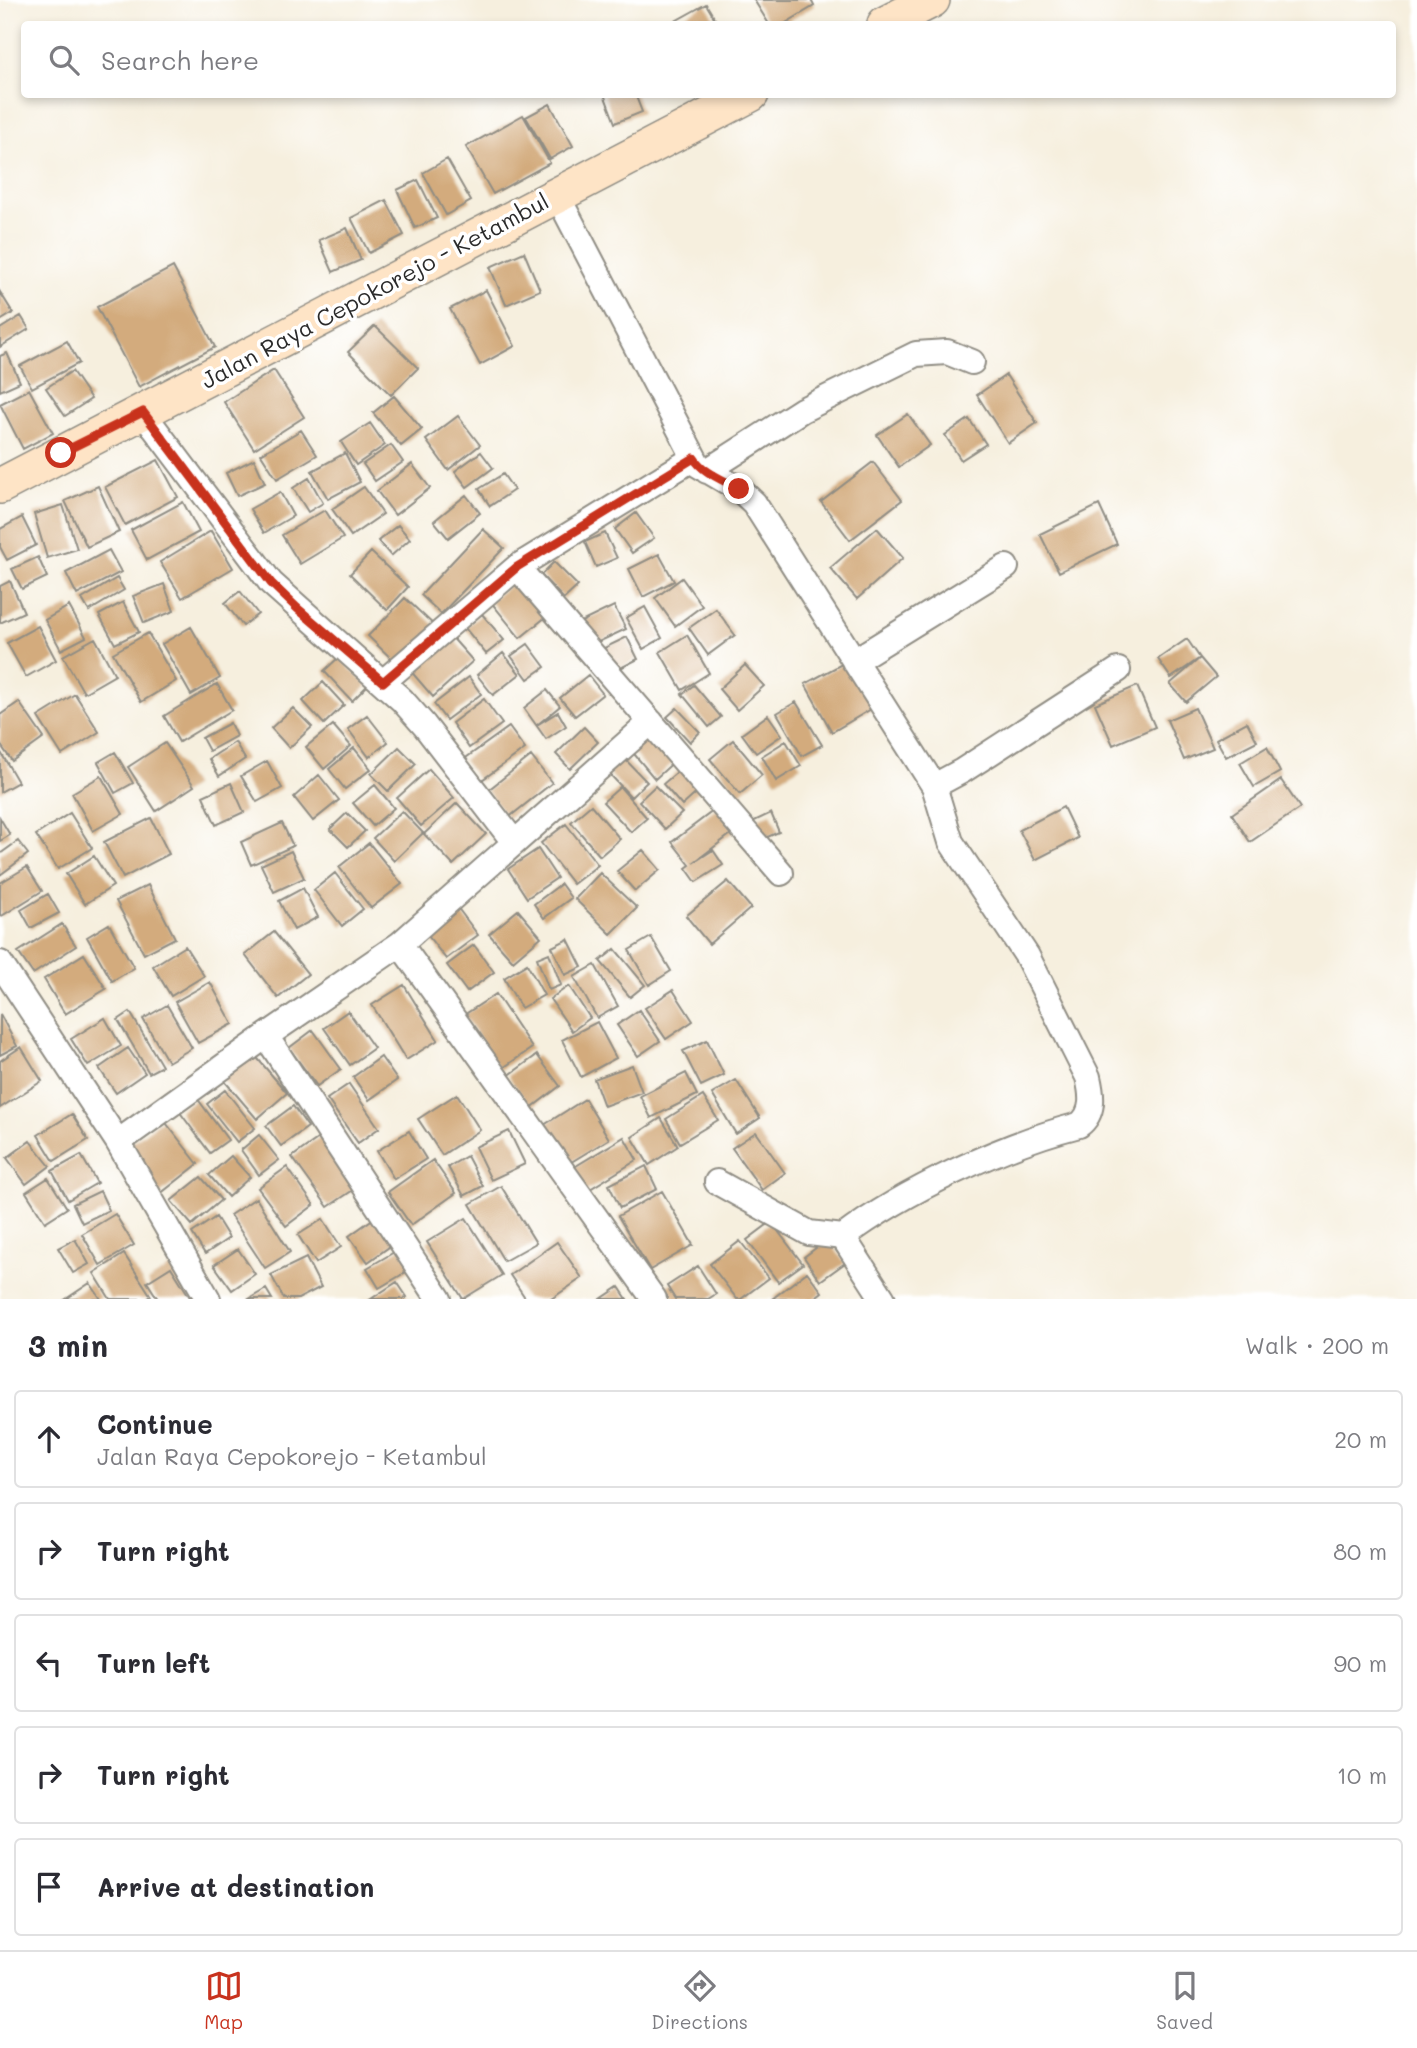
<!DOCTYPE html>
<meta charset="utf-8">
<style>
:root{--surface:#fff;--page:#f7f7f7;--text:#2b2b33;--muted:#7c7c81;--line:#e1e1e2;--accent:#c8321e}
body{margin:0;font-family:Mali,sans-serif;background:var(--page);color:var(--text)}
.stop{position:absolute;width:21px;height:21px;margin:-16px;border:5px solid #c8321e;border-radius:50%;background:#fff}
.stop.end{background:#c8321e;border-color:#fff;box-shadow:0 2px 7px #0008}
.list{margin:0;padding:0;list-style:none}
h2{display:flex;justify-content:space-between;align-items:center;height:91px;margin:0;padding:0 28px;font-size:30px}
h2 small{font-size:23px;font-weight:400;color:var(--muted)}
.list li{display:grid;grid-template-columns:46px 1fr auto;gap:21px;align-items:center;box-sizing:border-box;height:98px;margin:0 14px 14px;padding:0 14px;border:2px solid var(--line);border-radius:7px}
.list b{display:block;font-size:26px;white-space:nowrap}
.list p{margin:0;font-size:23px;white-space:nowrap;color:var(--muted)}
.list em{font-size:23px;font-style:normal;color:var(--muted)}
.icon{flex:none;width:38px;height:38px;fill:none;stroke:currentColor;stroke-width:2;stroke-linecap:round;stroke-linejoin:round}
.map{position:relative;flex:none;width:1417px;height:1299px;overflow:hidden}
.search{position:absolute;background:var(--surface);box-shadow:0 4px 10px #0003;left:21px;right:21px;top:21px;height:77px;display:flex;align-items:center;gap:18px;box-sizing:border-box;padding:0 24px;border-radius:7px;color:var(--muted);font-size:26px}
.sheet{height:651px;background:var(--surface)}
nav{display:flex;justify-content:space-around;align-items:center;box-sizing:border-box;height:98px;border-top:2px solid var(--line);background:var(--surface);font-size:19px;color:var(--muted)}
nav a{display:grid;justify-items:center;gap:4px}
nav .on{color:var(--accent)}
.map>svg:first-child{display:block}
.building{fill:#d3ab7d}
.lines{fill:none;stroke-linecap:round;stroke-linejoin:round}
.street-casing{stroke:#908d84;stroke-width:28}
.secondary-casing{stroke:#908d84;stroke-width:38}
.street{stroke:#fff;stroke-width:24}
.secondary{stroke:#fee4c6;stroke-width:35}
.route{stroke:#c8321e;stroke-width:9}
.labels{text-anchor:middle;stroke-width:7;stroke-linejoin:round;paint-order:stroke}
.street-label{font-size:23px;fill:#2b2b2b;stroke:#fff}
</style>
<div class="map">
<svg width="1417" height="1299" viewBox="0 0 1417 1299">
<rect width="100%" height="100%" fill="#fff"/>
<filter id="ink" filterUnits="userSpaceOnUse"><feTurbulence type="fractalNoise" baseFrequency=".0143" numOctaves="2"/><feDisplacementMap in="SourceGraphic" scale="14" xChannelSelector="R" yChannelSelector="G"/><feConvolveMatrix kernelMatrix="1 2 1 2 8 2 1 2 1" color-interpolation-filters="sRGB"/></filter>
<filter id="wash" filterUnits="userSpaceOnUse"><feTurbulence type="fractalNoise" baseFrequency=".00686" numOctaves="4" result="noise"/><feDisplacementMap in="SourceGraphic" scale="28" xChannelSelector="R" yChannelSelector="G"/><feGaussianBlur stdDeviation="1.57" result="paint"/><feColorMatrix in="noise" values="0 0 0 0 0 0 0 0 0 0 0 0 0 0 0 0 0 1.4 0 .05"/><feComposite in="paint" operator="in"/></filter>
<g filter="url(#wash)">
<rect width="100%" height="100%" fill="#f6efde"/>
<g id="blocks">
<path class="building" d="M754,0H811L814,6L784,24H769Z
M706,4L718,24H670Z
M604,94H635L642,112L615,123Z
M550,104L573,146L550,159L526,117Z
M523,115L550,163L493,194L466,147Z
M447,159L471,201L446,215L423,173Z
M418,180L437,218L415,228L397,190Z
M386,200L404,235L369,253L351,218Z
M347,228L361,260L333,272L319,240Z
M524,252L540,290L506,305L490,267Z
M173,267L215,347L139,387L97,307Z
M486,290L515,346L480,365L450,309Z
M0,292L13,313L0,321Z
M21,316L29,329L0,347V329Z
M375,326L418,368L391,395L348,352Z
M67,341L79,363L32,388L20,366Z
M7,353L20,382L0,391V356Z
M274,370L304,417L254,449L224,402Z
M72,371L91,399L65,416L46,388Z
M1006,375L1037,423L1008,443L977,395Z
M29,389L53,433L23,449L0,404Z
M394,396L422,429L401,446L373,413Z
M908,414L930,445L899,467L877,435Z
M458,416L480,445L448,470L426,440Z
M969,419L986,444L961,460L945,435Z
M370,423L385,445L356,465L341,442Z
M301,430L317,455L277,479L261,454Z
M391,445L403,462L375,481L363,464Z
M481,452L493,468L467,487L455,471Z
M345,453L360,482L328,499L312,471Z
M254,459L265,483L237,496L226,473Z
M158,460L178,497L125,525L105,487Z
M873,462L902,500L850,540L821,502Z
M412,464L430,488L395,515L377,491Z
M503,474L514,490L490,506L479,489Z
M309,478L323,503L308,512L293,488Z
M98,486L119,532L87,547L65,501Z
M364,487L383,514L351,536L332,509Z
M280,492L293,516L264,533L250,509Z
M466,495L480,513L448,538L434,521Z
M183,502L199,532L147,560L131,530Z
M63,505L77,549L47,558L34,514Z
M1099,505L1117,544L1059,572L1040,534Z
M325,510L343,538L300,564L282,535Z
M636,513L654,538L632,553L615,529Z
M22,517L36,545L7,560L0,547V529Z
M398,525L410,539L391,556L378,541Z
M877,528L903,558L857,599L830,568Z
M483,529L504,548L441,614L421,595Z
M211,531L233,568L182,598L160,562Z
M605,533L617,558L596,567L585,542Z
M109,550L121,572L77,595L66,573Z
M371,552L408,587L387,610L350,574Z
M659,554L674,581L643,597L629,569Z
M38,557L47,577L22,589L12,569Z
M554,562L578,586L564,599L541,575Z
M117,578L124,590L89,611L82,599Z
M682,578L702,606L675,626L655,598Z
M518,579L547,616L520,638L490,601Z
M10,581L24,612L0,623V586Z
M164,584L174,611L144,623L133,596Z
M240,591L258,614L243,626L225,603Z
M405,598L436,627L399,666L368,636Z
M123,602L139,632L115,644L99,615Z
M69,606L86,637L61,650L45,620Z
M614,606L626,629L590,646L579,623Z
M645,607L662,638L643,649L626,618Z
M716,609L735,635L708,655L689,628Z
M482,614L504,640L486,654L465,628Z
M38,626L56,660L26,677L7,643Z
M191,627L220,678L191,695L162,644Z
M148,633L176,681L141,702L113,653Z
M449,634L473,661L433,697L409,669Z
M687,635L709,673L682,690L660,652Z
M627,637L638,659L611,673L600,650Z
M95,638L115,675L84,693L63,656Z
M1187,639L1200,658L1171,678L1158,659Z
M528,644L545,667L528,679L511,656Z
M503,653L520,674L493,695L477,675Z
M339,657L367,686L352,701L324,671Z
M1200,658L1216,677L1186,702L1170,684Z
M851,659L878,705L832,732L805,684Z
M745,665L764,686L737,710L719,689Z
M588,675L603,694L575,716L560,698Z
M469,677L481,694L446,720L434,704Z
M323,682L344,705L324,724L303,701Z
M217,684L232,710L179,742L164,716Z
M694,685L721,717L709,727L682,694Z
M1137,686L1155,727L1113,745L1095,704Z
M547,690L560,706L537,725L558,712L566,726L546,739L524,708Z
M75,694L99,732L62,755L38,717Z
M484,699L502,724L469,748L452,723Z
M19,702L44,738L12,761L0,744V715Z
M796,702L822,745L802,756L777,713Z
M293,708L312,727L289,748L271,728Z
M677,708L700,732L690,742L667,717Z
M1195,708L1213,748L1184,760L1167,720Z
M367,715L388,742L369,757L348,729Z
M768,715L782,735L756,753L742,734Z
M1247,722L1257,741L1226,757L1216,739Z
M230,723L236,736L209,751L202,738Z
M333,725L351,746L324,769L306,747Z
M509,727L525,749L479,782L463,760Z
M584,727L598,742L570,769L556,754Z
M652,730L677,759L655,779L630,749Z
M733,740L762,775L740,794L710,759Z
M786,741L801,766L776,781L762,756Z
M235,742L245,759L219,776L209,759Z
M165,743L194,786L156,811L128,767Z
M399,747L416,764L388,791L371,774Z
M1267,747L1280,772L1254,787L1240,763Z
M354,748L371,769L345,789L329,769Z
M0,751L18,782L0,792Z
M115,752L133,783L115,793L98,762Z
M621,755L647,782L631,797L605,769Z
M531,756L552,783L508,818L487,791Z
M267,761L282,788L257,802L241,776Z
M683,767L702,788L682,806L663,784Z
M429,769L454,798L421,826L397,798Z
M319,775L339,800L313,821L294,797Z
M101,776L123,814L93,831L72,793Z
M1281,780L1300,808L1250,842L1232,814Z
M231,783L244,812L216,825L203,796Z
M375,785L394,808L373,826L353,803Z
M655,786L682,813L665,829L639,801Z
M620,787L647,818L631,832L603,802Z
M457,803L486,834L453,865L424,834Z
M591,805L620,839L600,856L571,822Z
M1063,807L1078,838L1035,860L1019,830Z
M717,808L735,831L693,863L713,850L723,865L696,882L686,868L690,865L672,842Z
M402,811L423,833L394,861L373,838Z
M70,813L92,848L58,869L36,835Z
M347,813L365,831L348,847L330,829Z
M771,813L779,832L756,842L748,824Z
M0,818L10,835L0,841Z
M151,818L169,854L123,878L104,842Z
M282,823L293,846L251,865L241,842Z
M566,824L598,865L573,884L541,843Z
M18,841L28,854L0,875V854Z
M369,843L402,884L371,908L339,867Z
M538,849L557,878L527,898L508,869Z
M643,850L660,870L635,891L617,871Z
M291,851L304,878L274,892L261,865Z
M94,856L113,886L85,904L66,874Z
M27,867L42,891L0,917V883Z
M335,873L363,909L342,926L314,890Z
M600,873L637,908L611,934L575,899Z
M728,881L751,908L709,944L686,916Z
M561,884L571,898L544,918L534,904Z
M148,885L175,938L144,954L116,901Z
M303,888L318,917L294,930L279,901Z
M48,894L59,913L31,928L21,910Z
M457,907L478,935L446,959L425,932Z
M518,910L541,937L513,961L489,934Z
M62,924L76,946L33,974L18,952Z
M109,924L134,968L112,981L87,937Z
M274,932L308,974L278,998L245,955Z
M651,937L671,971L649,985L629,950Z
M568,939L582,967L565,975L552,947Z
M474,945L494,972L467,992L447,965Z
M185,946L204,976L171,996L153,966Z
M615,949L645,985L630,997L600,961Z
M549,953L561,985L549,990L537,958Z
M84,954L106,989L65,1014L44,979Z
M527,964L544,995L521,1008L504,978Z
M595,965L618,1006L597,1018L574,977Z
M210,982L233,1024L198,1043L175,1002Z
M404,985L438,1040L406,1060L372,1005Z
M569,986L590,1018L572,1031L550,999Z
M673,990L693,1021L666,1039L645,1008Z
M496,994L532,1048L500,1070L464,1015Z
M167,1005L192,1048L168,1062L143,1019Z
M639,1010L660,1041L638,1056L617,1025Z
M348,1011L374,1048L350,1065L324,1028Z
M130,1012L162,1066L149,1073L118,1020Z
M0,1014L17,1046L0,1055Z
M105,1018L121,1046L88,1066L71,1039Z
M597,1022L616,1058L581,1077L562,1040Z
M313,1030L341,1069L317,1086L289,1048Z
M707,1040L724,1075L701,1086L683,1051Z
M21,1047L42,1081L0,1108V1061Z
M128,1048L145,1073L116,1093L99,1068Z
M252,1052L287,1093L257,1119L222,1078Z
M537,1055L560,1086L531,1108L508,1076Z
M381,1057L397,1080L369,1100L353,1077Z
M632,1065L642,1092L604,1106L594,1079Z
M686,1073L697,1095L651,1118L640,1096Z
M736,1080L760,1118L736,1134L712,1094Z
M349,1084L379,1128L358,1143L327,1099Z
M225,1090L255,1128L237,1142L207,1104Z
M457,1094L480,1130L442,1155L418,1119Z
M703,1096L718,1120L680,1143L666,1119Z
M197,1098L228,1140L210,1153L179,1111Z
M585,1099L609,1139L568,1164L544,1125Z
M293,1106L308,1127L281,1146L266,1126Z
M72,1114L88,1140L54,1161L38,1135Z
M661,1118L678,1146L649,1165L632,1137Z
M163,1119L198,1164L160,1194L124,1149Z
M409,1131L426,1159L394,1179L377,1151Z
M509,1131L525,1164L491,1180L475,1147Z
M756,1132L785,1173L762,1190L732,1148Z
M259,1135L279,1160L259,1175L241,1150Z
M323,1135L359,1186L328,1207L292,1157Z
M624,1137L637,1160L585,1192L571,1169Z
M30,1141L50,1166L26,1184L7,1158Z
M81,1155L97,1183L68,1200L52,1171Z
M231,1156L250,1177L228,1197L209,1175Z
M467,1156L483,1186L464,1196L448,1167Z
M433,1160L456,1193L411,1225L388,1192Z
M646,1166L657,1189L620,1208L609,1185Z
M287,1167L314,1205L286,1226L258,1188Z
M201,1177L221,1200L192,1225L171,1201Z
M48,1178L67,1208L45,1222L26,1192Z
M501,1186L536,1243L504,1261L470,1204Z
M100,1191L109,1210L82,1223L73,1204Z
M662,1191L693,1245L650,1270L618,1216Z
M256,1198L290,1252L265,1268L230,1215Z
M115,1214L134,1245L100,1265L82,1234Z
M377,1216L396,1242L368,1262L349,1236Z
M216,1217L229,1238L205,1254L192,1233Z
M466,1218L502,1275L463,1299L427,1242Z
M323,1219L341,1247L316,1263L298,1235Z
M771,1222L803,1264L778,1282L747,1240Z
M75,1239L89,1264L73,1273L58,1248Z
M828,1239L845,1263L820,1281L804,1257Z
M740,1241L769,1278L741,1299H737L710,1264Z
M557,1242L582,1278L551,1299H526L510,1275Z
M401,1248L413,1268L379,1288L367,1268Z
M238,1249L255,1274L232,1290L214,1265Z
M124,1254L151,1296L147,1299H110L94,1273Z
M306,1258L321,1287L298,1299H284L271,1275Z
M698,1266L716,1294L708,1299H675L667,1286Z
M171,1267L191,1299H158L147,1282Z
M807,1272L822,1292L813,1299H772Z
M397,1282L407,1297L404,1299H371Z
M90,1283L101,1299H66Z
M619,1287L627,1299H601Z
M266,1289L272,1299H249Z"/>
</g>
</g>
<g filter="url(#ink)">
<use href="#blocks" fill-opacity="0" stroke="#908d84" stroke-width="2"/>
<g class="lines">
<g class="street-casing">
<path id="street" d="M557,195L698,465L739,489L754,503L934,786L951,842L1027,956L1088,1077C1092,1094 1095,1113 1079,1125C1004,1144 904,1191 843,1237L809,1233L717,1182
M143,413L271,583L402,700L424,725L514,842
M707,471L802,410L916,354L947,352L972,362
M517,567L781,873
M854,661L1006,567
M383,682L517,567L694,458
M934,786L962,771L1118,670
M400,944L654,1299
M0,963L118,1142L208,1299
M266,1036L439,1299
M118,1142L266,1036L400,944L651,722
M843,1237L883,1299"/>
</g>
<g class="secondary-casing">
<path id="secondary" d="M885,24L932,0
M0,486L751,94"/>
</g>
<use href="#street" class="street"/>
<use href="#secondary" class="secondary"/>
</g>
</g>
<g class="lines" filter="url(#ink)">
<path class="route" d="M61,453L143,412L271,583L297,608L383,682L517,567L694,458C703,473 724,480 739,489"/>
</g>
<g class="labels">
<g class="street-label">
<text transform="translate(375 291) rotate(-28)" y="8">Jalan Raya Cepokorejo - Ketambul</text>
</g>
</g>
</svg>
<div class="stop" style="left:61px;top:453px"></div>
<div class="stop end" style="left:739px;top:489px"></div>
<div class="search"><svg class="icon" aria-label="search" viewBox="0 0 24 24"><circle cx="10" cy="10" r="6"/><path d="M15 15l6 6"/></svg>Search here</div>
</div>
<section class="sheet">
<h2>3 min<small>Walk · 200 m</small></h2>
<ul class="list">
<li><svg class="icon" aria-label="ahead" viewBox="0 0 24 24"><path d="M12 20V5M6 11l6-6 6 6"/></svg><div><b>Continue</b><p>Jalan Raya Cepokorejo - Ketambul</p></div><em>20 m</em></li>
<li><svg class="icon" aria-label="right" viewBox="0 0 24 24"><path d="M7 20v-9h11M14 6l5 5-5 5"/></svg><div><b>Turn right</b></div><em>80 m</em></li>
<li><svg class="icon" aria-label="left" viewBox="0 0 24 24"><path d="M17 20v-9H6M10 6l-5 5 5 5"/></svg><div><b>Turn left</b></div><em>90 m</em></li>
<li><svg class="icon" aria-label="right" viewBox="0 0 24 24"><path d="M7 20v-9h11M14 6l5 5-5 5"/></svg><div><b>Turn right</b></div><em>10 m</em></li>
<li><svg class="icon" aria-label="arrive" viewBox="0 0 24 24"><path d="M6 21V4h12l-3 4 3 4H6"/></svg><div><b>Arrive at destination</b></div></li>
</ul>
</section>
<nav>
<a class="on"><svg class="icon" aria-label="map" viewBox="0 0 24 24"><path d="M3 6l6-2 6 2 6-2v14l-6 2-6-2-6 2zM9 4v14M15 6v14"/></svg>Map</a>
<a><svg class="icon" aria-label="directions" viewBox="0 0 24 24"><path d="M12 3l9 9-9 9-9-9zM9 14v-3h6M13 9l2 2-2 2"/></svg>Directions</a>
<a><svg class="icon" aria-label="saved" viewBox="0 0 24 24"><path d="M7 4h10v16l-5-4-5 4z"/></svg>Saved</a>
</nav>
